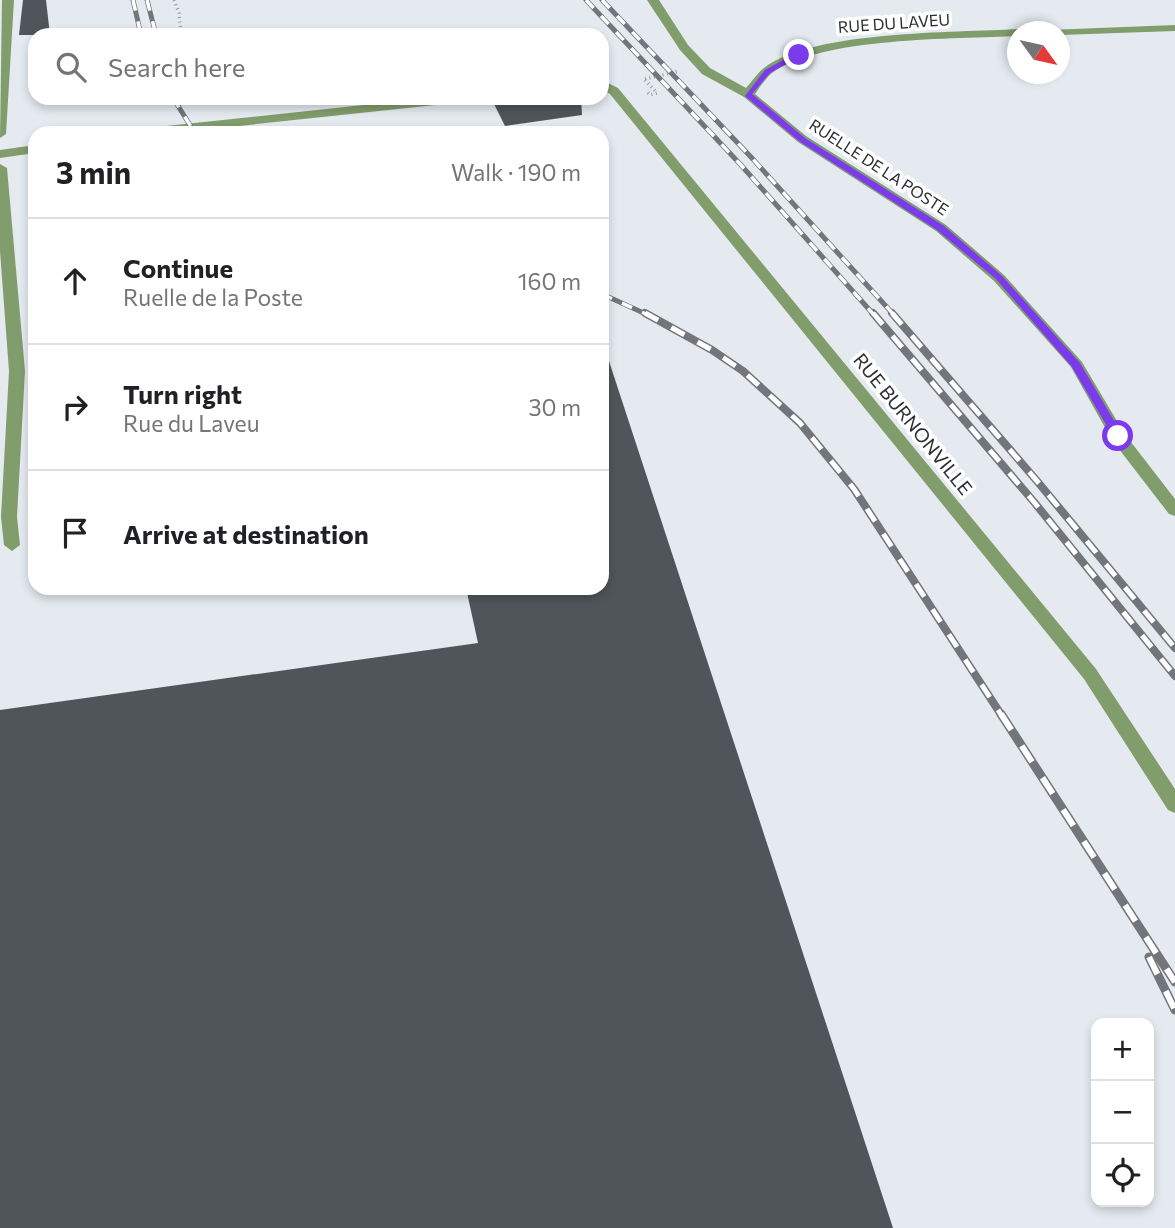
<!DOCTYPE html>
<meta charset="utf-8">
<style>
:root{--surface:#fff;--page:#f6f6f6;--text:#202124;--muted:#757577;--line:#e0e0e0}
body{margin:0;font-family:Commissioner,sans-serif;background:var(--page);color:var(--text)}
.controls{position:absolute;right:21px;bottom:21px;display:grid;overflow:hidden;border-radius:14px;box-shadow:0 4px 10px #0003}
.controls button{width:63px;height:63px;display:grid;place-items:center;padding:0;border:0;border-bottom:2px solid var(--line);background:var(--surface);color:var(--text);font:35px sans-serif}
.compass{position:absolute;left:1007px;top:21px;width:63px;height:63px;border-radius:50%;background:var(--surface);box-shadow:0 4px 10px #0003;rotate:123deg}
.stop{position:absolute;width:21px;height:21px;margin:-16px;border:5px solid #7c3aed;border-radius:50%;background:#fff}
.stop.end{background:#7c3aed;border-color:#fff;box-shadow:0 2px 7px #0008}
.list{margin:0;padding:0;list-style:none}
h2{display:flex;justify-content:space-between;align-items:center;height:91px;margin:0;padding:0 28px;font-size:30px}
h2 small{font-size:23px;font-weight:400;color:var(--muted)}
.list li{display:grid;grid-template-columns:46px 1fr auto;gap:21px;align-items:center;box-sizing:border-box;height:126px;padding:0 28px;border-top:2px solid var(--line)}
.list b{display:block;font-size:26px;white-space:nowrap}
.list p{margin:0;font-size:23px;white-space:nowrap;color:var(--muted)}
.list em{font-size:23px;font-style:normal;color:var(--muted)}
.icon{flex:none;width:38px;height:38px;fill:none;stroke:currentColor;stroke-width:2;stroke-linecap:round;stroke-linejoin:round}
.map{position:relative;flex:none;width:1175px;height:1228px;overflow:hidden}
.search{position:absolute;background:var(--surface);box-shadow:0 4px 10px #0003;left:28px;top:28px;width:581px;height:77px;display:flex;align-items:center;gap:18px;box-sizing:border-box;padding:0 24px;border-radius:21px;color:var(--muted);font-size:26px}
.panel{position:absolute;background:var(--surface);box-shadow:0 4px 10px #0003;left:28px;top:126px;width:581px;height:469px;border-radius:21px}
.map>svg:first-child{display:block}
.building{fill:#50555a}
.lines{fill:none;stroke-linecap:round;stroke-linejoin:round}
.path{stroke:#969a9f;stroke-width:3.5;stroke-dasharray:1 3.5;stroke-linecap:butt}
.street{fill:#819d6c;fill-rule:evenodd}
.rail-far2-casing{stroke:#727579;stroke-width:5}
.rail-far1-casing{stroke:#727579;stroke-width:8}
.rail-casing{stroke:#727579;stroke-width:9}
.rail-far2{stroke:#fff;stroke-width:3.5;stroke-dasharray:11;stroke-linecap:butt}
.rail-far1{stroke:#fff;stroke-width:5;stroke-dasharray:15;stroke-linecap:butt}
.rail{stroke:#fff;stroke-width:6;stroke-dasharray:19;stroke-linecap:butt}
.route{fill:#7c3aed}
.labels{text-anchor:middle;stroke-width:7;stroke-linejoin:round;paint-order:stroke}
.far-street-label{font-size:16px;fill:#2c2e30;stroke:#fff}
.street-label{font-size:19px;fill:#2c2e30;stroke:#fff}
</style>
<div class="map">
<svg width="1175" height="1228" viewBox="0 0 1175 1228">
<rect width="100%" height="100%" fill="#e5eaf1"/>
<path class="building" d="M23,0H46L50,35H19Z
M491,98H581L582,115L505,126Z
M607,355L893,1228H0V710L478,643L466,588H602V356Z"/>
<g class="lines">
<path class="path" d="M174,0L179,13L181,35
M645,79L679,71
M645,80L657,93L650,95L647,92"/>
<path class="street" d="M2,0H14L6,134L0,138Z
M647,0H659L688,45L710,68L746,88C752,82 757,73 764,68C814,30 954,33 1018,29L1023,31L1175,25V31L1060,35V32H1018V36C956,39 820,37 772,73C766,78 760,87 755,94L806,136L946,225L1004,275L1082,362L1124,433L1175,499V516L1169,514L1112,440L1071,367L994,281L936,231L798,142L744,97L702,74L680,50Z
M602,80L618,88L1096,669L1175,789V813L1168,810L1084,679L610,94L602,89Z
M429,98H470L464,102L173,133H132L138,129Z
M35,145V153L0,158V150Z
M0,164L7,168L25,371L17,517L20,545L12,551L4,545L1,517L9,371L0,251Z"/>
<g class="rail-far2-casing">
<path id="rail-far2" d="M133,0L141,35
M147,0L156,35
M586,0L740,164L874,315
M602,0L751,157L894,315
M173,98L195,133
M602,294L648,315"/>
</g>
<g class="rail-far1-casing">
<path id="rail-far1" d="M645,313L712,350L743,371L800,423L854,489L1002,716
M873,313L1034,502L1175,676
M892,313L1037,481L1175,648"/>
</g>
<g class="rail-casing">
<path id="rail" d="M1001,714L1175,982
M1149,957L1175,1010"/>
</g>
<use href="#rail-far2" class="rail-far2"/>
<use href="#rail-far1" class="rail-far1"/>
<use href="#rail" class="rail"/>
</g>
<path class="route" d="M796,53L803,55L770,73L752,94L805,138L944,226L1002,276L1080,363L1123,436L1121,438H1114L1072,367L996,279L937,230L799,141L745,96L765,70Z"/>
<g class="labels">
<g class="far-street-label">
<text transform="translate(894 23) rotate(-4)" y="6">RUE DU LAVEU</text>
<text transform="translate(879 167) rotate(33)" y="6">RUELLE DE LA POSTE</text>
</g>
<g class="street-label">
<text transform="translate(913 424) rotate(51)" y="7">RUE BURNONVILLE</text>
</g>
</g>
</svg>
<div class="controls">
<button>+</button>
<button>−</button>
<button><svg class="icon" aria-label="locate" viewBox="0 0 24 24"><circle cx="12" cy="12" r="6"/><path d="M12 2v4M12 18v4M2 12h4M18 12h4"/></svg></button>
</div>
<svg class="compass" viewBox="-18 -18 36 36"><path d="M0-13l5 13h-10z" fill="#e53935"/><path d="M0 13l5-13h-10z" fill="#757577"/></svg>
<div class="stop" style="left:1118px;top:436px"></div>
<div class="stop end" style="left:799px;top:55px"></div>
<div class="search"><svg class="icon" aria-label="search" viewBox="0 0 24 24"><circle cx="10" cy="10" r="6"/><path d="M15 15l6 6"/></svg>Search here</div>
<section class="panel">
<h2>3 min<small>Walk · 190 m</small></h2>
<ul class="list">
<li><svg class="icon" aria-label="ahead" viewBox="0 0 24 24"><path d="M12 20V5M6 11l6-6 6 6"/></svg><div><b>Continue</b><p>Ruelle de la Poste</p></div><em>160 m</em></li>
<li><svg class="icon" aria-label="right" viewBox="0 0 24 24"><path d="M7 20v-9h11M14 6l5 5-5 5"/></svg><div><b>Turn right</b><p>Rue du Laveu</p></div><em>30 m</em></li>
<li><svg class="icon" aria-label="arrive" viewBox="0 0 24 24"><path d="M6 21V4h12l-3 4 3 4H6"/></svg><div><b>Arrive at destination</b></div></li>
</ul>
</section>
</div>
